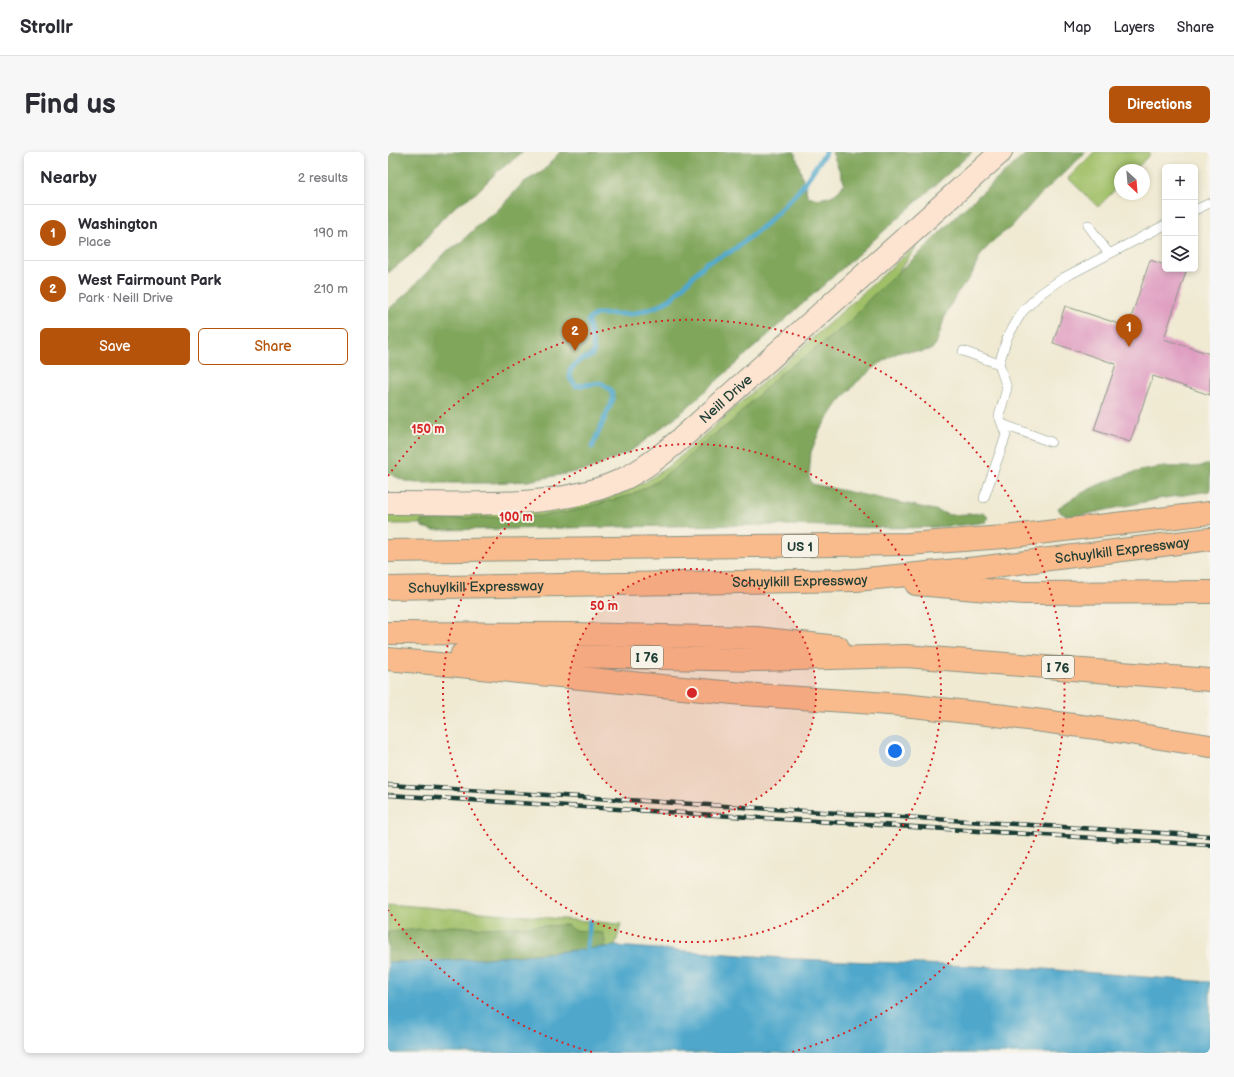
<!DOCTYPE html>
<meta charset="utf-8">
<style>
:root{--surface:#fff;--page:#f7f7f7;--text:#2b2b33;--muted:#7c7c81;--line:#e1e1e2;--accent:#b45309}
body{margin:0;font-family:"Balsamiq Sans",sans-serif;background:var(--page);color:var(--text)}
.controls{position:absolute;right:12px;top:12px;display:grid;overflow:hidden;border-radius:6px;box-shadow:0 2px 6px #0003}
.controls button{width:36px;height:36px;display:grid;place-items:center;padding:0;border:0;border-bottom:1px solid var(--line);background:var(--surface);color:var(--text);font:20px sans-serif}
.compass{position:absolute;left:726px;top:12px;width:36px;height:36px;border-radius:50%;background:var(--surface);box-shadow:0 2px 6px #0003;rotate:154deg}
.you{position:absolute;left:507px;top:599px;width:14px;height:14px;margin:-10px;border:3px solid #fff;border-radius:50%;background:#1a73e8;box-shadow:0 0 0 6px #1a73e833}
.badge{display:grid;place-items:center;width:26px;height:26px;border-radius:50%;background:var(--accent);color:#fff;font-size:13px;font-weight:700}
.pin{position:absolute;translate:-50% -33px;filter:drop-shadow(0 1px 2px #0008)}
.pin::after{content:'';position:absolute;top:21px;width:14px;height:12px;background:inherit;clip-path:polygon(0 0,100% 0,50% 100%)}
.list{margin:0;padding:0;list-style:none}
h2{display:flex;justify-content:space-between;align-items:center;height:52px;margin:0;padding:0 16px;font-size:17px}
h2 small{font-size:13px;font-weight:400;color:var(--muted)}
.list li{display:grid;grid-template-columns:26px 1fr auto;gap:12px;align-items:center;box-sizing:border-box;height:56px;padding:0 16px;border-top:1px solid var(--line)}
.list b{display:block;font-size:15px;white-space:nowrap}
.list p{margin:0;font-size:13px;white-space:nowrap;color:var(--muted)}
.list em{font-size:13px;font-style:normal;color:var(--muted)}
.actions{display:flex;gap:8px;padding:12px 16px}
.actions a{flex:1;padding:9px 0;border:1px solid var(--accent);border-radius:6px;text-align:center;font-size:14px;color:var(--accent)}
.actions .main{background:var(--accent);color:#fff}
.icon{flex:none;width:22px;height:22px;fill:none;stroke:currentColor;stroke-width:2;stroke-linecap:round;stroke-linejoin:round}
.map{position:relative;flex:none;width:822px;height:901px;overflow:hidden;border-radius:6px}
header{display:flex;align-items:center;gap:24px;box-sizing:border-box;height:56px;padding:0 20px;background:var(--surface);border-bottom:1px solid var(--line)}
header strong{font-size:19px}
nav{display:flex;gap:22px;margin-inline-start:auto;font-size:14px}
.intro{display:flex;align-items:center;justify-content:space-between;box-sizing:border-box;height:96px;padding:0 24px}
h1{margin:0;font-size:28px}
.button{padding:10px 18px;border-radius:6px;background:var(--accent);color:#fff;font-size:14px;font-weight:700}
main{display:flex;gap:24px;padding:0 24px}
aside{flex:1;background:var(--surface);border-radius:6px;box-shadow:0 2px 6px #0003}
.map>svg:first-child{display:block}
.green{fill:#a0c068;stroke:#607e4e}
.forest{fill:#80a65c;stroke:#507248}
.water{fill:#4fa8cc;stroke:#377280}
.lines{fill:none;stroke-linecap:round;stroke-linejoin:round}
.stream{stroke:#4fa8cc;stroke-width:5}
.building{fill:#df9cc1}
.service-casing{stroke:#889484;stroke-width:10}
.secondary-casing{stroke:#889484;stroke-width:24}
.motorway-casing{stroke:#889484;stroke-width:24}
.service{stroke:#fff;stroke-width:9}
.secondary{stroke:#fde4d1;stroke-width:22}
.motorway{stroke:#fabb8c;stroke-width:22}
.rail-casing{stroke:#1f3d34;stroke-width:4.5}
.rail{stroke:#f7f3e8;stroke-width:3;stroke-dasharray:9;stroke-linecap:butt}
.ring{fill:none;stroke:#d62828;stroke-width:2;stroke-dasharray:2 4}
.labels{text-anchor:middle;stroke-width:4;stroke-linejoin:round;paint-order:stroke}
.shield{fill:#f7f3e8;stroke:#60746a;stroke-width:1}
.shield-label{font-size:13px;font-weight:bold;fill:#1f3d34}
.street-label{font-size:14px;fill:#1f3d34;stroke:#f7f3e8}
.centre{fill:#d62828;stroke:#f7f3e8;stroke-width:2}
.ring-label{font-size:12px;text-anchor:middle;font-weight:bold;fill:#d62828;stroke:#f7f3e8;stroke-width:4;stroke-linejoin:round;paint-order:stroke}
</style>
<header>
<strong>Strollr</strong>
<nav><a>Map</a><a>Layers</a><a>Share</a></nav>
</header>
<div class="intro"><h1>Find us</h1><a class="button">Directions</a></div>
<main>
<aside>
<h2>Nearby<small>2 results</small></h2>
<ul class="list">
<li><span class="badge">1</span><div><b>Washington</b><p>Place</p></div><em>190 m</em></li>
<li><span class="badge">2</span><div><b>West Fairmount Park</b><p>Park · Neill Drive</p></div><em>210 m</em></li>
</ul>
<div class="actions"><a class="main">Save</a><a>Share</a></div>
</aside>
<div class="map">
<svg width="822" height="901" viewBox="0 0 822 901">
<rect width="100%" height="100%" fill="#f7f3e8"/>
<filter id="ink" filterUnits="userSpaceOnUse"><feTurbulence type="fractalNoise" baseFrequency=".025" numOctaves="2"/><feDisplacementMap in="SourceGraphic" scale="8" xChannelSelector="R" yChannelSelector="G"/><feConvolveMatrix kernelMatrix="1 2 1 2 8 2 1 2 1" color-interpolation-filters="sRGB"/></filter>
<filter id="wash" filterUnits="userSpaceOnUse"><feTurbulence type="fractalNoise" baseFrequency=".012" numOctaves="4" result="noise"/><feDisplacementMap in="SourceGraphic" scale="16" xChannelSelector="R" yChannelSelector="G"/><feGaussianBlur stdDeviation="0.9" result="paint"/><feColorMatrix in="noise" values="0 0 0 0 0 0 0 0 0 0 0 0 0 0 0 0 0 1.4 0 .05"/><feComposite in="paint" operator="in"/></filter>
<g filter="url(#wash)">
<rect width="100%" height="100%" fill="#f0ead3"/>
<path class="green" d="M706,0H761L762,2L747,18H732V33L710,55L680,26Z
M533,89L324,371L0,372V363L171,357L225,344L259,329L284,312Z
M0,752L233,772L227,794L121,805L0,810Z"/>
<path class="forest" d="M0,0H135L110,19L88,41L69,53L53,68L27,99L0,121Z
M172,0H407L420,45C433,49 452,45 456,30L444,0H584L295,259L243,299L203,317L140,329L101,331H28L17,329L0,321V158L20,140L59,99L73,90L91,72L108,60L136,30L154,20Z
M640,0H698L646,49L623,75L607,87L593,102L582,126L569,141L558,161L548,192L544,197L533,200L517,199L509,201L491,212L469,230L451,250L432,278L423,300L421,325L424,332L547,358L562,363L595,361L600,365L598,370C529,381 459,373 389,373C274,373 159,377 45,378L34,375V369L43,367L151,364L181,360L242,343L263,333L289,315L312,293L342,271L395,219L415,206L463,169L482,146L535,98L570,62Z
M822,312V339L770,347L685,365L673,361L670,356C703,333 736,320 776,315C791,314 807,317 822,312Z
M179,773L186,778L215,781L218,793L213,796C142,803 71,810 0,810V780L66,774L92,776Z"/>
<path class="water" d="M227,794L409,807L656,817L822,830V901H0V810C76,810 151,802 227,794Z"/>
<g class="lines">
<path class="stream" d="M204,295L225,247L223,238L213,231L188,234L182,226V218L192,208L203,204L206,199L200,168L208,162H244L268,155L283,147L318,111L344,99L379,71L413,36L438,0
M198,803L202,769"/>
</g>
<g id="blocks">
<path class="building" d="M762,108L777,113V117H789L798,120L776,187L822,202V243L765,224L742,290L706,278L728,212L665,191L677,154L740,175Z"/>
</g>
</g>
<g filter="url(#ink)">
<use href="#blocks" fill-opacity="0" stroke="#889484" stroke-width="1"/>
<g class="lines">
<g class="service-casing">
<path id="service" d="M807,58L822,51
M700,73L721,102
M575,199L611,212
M614,272L663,290
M596,346L618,283L611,264L619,236L611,212L619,186L634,160L652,142L675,126L777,73"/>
</g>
<g class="secondary-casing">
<g id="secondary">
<path id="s1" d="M0,351C73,350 164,359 231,329C256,318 276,301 296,284L613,0"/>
</g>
</g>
<g class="motorway-casing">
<g id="motorway">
<path d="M0,399L520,392L616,385L822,361"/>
<path d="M528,432L636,441L822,440"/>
<path id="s2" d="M0,436L468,428L590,416L822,387"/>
<path d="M0,481L183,482L368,486L450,495"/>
<path d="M74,502L370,508L518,504L822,528"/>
<path d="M0,507L355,542L515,553L617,564L716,577L822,594"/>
</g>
</g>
<use href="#service" class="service"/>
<use href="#secondary" class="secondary"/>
<use href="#motorway" class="motorway"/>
<g class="rail-casing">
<path id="rail" d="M0,633L822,684
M0,643L822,693"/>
</g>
<use href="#rail" class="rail"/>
</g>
</g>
<circle cx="304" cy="541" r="124" fill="#d62828" fill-opacity=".12"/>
<g class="ring">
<circle cx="304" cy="541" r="124"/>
<circle cx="304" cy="541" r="249"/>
<path d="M204 900A373 373 0 0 1 0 758M0 324A373 373 0 1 1 404 900"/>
</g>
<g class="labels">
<g class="shield">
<rect x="394" y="383" width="36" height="22" rx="3"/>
<rect x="243" y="494" width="32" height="22" rx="3"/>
<rect x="654" y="504" width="32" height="22" rx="3"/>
</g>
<g class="shield-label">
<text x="412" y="399">US 1</text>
<text x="259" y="510">I 76</text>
<text x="670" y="520">I 76</text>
</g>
<g class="street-label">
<text dy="5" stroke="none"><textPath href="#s1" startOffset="369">Neill Drive</textPath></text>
<text dy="5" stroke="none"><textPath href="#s2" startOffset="736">Schuylkill Expressway</textPath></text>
<text dy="5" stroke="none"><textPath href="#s2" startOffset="412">Schuylkill Expressway</textPath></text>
<text dy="5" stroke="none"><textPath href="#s2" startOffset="88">Schuylkill Expressway</textPath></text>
</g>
</g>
<circle cx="304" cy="541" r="6" class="centre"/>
<g class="ring-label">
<text x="40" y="281">150 m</text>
<text x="128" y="369">100 m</text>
<text x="216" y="458">50 m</text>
</g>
</svg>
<div class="controls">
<button>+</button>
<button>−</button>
<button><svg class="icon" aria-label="layers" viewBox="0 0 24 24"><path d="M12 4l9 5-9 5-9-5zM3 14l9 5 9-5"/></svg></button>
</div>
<svg class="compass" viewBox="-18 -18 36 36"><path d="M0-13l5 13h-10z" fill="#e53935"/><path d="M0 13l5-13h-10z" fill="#7c7c81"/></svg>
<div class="you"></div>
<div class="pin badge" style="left:741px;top:195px">1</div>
<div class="pin badge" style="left:187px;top:199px">2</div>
</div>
</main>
